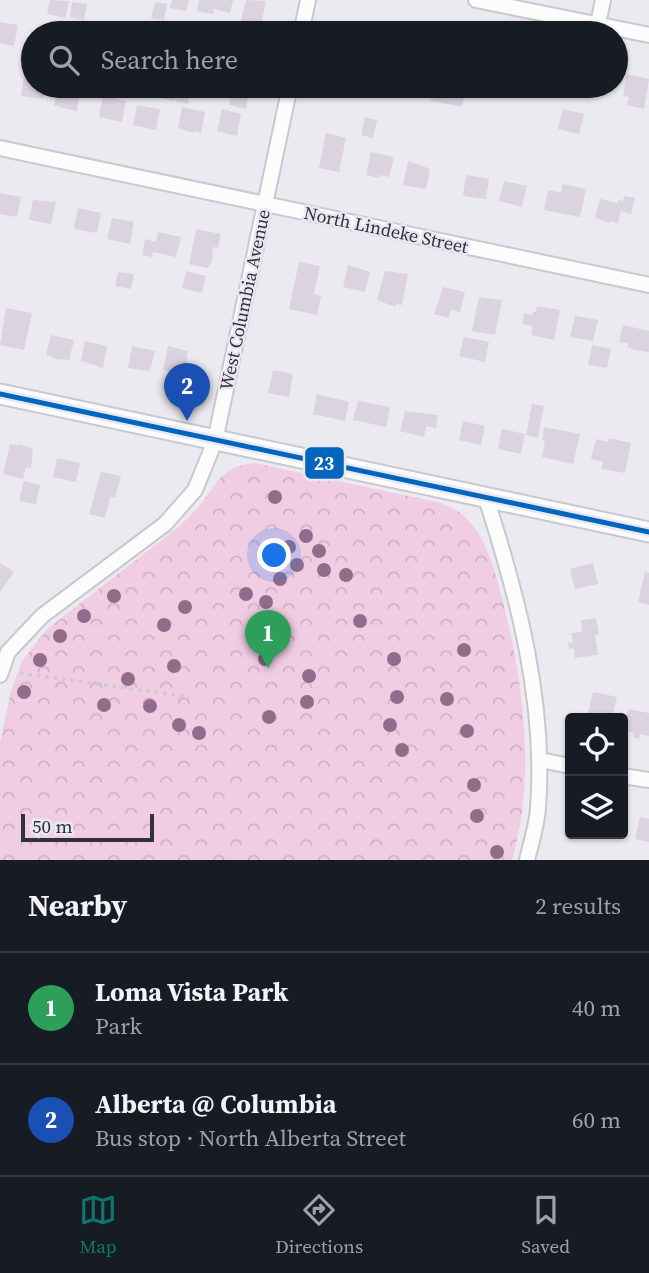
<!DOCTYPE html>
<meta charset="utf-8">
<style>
:root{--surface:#171b24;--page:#20242c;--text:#f1f3f6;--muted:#9ea1a6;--line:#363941;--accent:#0f766e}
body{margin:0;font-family:"Source Serif 4",serif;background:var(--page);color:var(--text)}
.controls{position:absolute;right:21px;bottom:21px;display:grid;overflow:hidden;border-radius:7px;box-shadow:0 2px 5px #0004}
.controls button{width:63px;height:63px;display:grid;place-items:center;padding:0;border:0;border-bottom:2px solid var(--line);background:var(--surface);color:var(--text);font:35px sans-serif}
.scale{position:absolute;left:21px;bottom:18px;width:133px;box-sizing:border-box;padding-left:7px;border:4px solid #333238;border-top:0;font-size:19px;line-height:24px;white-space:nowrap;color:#333238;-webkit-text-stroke:5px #eae7f4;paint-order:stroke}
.you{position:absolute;left:275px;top:556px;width:24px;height:24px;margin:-18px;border:5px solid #fff;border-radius:50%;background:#1a73e8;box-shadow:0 0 0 10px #1a73e833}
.badge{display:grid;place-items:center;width:46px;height:46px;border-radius:50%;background:var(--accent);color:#fff;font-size:23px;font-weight:700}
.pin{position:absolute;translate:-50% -58px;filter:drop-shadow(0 2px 4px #0008)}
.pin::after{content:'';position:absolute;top:37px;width:24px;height:21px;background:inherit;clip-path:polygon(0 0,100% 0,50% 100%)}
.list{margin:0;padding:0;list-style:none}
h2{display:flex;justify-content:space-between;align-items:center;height:91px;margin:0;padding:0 28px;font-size:30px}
h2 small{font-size:23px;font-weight:400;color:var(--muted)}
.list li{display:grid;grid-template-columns:46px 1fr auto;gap:21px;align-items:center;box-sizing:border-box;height:112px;padding:0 28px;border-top:2px solid var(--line)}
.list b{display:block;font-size:26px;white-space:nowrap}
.list p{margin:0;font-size:23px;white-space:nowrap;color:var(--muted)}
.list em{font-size:23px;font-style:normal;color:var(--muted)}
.icon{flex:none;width:38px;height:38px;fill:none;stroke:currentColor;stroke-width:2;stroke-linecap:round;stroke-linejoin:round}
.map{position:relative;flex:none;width:649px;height:860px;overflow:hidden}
.search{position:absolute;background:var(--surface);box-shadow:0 2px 5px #0004;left:21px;right:21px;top:21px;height:77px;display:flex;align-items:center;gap:18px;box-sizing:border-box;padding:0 24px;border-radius:38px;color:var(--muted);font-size:26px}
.sheet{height:315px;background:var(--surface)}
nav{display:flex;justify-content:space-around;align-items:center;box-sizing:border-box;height:98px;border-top:2px solid var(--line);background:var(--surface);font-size:19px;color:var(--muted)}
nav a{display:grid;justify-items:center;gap:4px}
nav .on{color:var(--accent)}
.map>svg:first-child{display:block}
.park{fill:url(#park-crowns)}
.building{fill:#dbd3df}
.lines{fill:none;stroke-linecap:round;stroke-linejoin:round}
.minor-casing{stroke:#c9c8ce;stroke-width:18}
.secondary-casing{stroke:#c9c8ce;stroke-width:23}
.path{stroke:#cbcbcd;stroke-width:3.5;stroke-dasharray:3.5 5;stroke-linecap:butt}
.minor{stroke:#fcfcfd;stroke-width:14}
.secondary{stroke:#fcfcfd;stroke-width:19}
.bus-1-casing{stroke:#eae7f4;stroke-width:10}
.bus-1{stroke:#0065bd;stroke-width:5}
.tree{fill:#946c8b}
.labels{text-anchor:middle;stroke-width:5;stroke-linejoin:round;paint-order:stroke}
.street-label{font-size:18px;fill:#333238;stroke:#eae7f4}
.line-badge{stroke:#eae7f4;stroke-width:2.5}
.badge-label{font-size:19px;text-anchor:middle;font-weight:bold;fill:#fff}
</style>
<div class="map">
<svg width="649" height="860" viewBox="0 0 649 860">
<defs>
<pattern id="park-crowns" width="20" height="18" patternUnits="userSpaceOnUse" patternTransform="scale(1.75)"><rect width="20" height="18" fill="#f1cde4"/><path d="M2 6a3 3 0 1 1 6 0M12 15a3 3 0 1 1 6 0" fill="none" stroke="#cfb0c4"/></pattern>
</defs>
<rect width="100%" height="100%" fill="#ebeaf1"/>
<path class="park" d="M255,463L441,503C449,507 458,510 464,516C488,539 495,571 503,602C524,684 536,778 512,860H0V742L11,691L22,661L47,629L181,525C188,518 195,511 201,504C219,481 222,466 255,463Z"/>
<path class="building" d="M50,0L69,1L65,18L47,14Z
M172,0H189L186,11L170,8Z
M199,0H233L230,13L214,9L213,14L197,11Z
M246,0L266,1L262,21L269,22L267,33H238Z
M72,2L87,4L84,20L70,17Z
M155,2L167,4L164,20L151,18Z
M0,22L18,25L14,46L0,43Z
M627,74L649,79L644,109L627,105L629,97L623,96Z
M24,75L33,76V86H46L43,99L21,96Z
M58,86L80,91L77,112L54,105Z
M157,86H178L175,101L155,97Z
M179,86H191L188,104L176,101Z
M434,86L466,89L462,107L431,101Z
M468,86H487L485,95L467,91Z
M578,86H607L605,93L592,90L590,97L576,93Z
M232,89L249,92L246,109L229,105Z
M103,96L126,101L122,122L99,117Z
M137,105L160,109L156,130L133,125Z
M182,107L205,112L201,133L193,131V133L178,128Z
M222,109L241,114L237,136L217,131Z
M563,109L584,114L579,134L558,129Z
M365,117L377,120L373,138L361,135Z
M326,133L346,138L339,172L319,168Z
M371,152L394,157L389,177L380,175L379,178L366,175Z
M408,161L430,169L426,189L403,185Z
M466,175L489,179L486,199L463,196Z
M504,181L527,186L522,207L499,201Z
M563,184L586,189L580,217L544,210L548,190L561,193Z
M0,193L21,197L17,217L0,214Z
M624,196L635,198L631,214L621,211L618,223L610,221V223L595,218L600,199L618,203V200L623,201Z
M33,200L56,202L51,224L29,220Z
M78,208L101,213L97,233L74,229Z
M112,218L134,222L130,244L107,239Z
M196,229L221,234L218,248L213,247L212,261L208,268L189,264Z
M158,232L181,237L176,257L153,252L152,257L142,255L145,239L156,242Z
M299,262L320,266L314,294L321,296L317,315L289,309Z
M348,265L370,272L365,292L343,287Z
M186,271L206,276L202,293L182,288Z
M385,271L408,274L402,305L396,304L395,307L377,300Z
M118,272L134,274L131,289L115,286Z
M443,287L465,292L460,312L451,310L449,318L434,314Z
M479,297L502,300L495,335L472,331Z
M537,306L560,310L554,340L531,335L533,326L522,324L524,313L532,315L533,312H536Z
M6,308L32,313L24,350L0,345Z
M575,316L598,320L593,341L570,337Z
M623,325L649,331V352L634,350L628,347V343L619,342Z
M51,335L74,340L69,360L61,359V361L46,355Z
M464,337L489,342L485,362L459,356Z
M85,341L107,346L103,368L81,361Z
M592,345L611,349L607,368L588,365Z
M132,346L155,351L150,371L128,368Z
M168,346L188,351L184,374L163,370Z
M273,370L293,374L289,397L268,393Z
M317,394L349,402L345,421L313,414Z
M358,401L390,407L386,427L353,420Z
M532,404L544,406L538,438L526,435Z
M405,411L438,415L436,428L426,426L424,437L400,431Z
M463,421L485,426L481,445L459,440Z
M544,427L580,434L573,464L542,457L545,441L542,440Z
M502,429L525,434L521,454L498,449Z
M609,438L631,443L625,473L601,469L603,462L591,459L596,439L608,442Z
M10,444L19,446V444L33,449L31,468L26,467L23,479L3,474Z
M57,458L80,463L76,482L53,477Z
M101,472L121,476L115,498L110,497L105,518L89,514Z
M24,481L40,485L36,504L19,501Z
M0,563L14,572L0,592Z
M593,563L598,584L575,589L570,569Z
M645,572L649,573V605L638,602Z
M596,618L599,634L595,635L598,655L575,658L574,648L569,649L568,643L573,642L571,633L582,632L581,620Z
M593,692L617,697L612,718H587Z
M628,709L649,713V736L640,734L639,739L633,737L634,733L623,730Z
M640,817L649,819V842L635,839Z"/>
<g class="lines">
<g class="minor-casing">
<path id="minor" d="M476,0L649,35
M598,24L603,0
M301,33L308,0
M0,148L649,285
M486,498C518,597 546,703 538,808C537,825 531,843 527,860
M0,675L8,652L42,616L165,524L195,490L215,441L290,86
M540,760L570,766
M623,776L649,780"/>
</g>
<g class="secondary-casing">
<path id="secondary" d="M0,394L649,532"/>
</g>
<path class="path" d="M20,673L189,697"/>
<use href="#minor" class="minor"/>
<use href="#secondary" class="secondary"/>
<g class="bus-1-casing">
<path id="bus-1" d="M0,394L649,532"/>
</g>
<use href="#bus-1" class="bus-1"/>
</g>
<g class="tree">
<circle cx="275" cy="497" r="7"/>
<circle cx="306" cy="536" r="7"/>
<circle cx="289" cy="547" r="7"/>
<circle cx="319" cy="551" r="7"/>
<circle cx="268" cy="561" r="7"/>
<circle cx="297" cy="565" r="7"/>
<circle cx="324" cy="570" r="7"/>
<circle cx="346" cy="575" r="7"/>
<circle cx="280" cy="579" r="7"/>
<circle cx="246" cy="594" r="7"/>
<circle cx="114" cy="596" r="7"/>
<circle cx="266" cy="602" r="7"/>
<circle cx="185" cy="607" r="7"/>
<circle cx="84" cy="616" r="7"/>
<circle cx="360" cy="621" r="7"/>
<circle cx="164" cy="625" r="7"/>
<circle cx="281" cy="629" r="7"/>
<circle cx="60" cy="636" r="7"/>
<circle cx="464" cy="650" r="7"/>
<circle cx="265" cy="659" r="7"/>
<circle cx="394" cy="659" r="7"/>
<circle cx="40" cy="660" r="7"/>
<circle cx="174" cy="666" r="7"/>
<circle cx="309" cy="676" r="7"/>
<circle cx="128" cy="679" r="7"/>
<circle cx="24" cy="692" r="7"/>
<circle cx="397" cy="697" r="7"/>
<circle cx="447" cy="699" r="7"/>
<circle cx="307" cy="702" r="7"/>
<circle cx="104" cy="705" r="7"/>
<circle cx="150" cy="706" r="7"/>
<circle cx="269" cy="717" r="7"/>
<circle cx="179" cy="725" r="7"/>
<circle cx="390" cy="725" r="7"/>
<circle cx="467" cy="731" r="7"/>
<circle cx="199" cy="733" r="7"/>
<circle cx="402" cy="750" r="7"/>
<circle cx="474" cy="785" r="7"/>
<circle cx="477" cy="816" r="7"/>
<circle cx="497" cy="852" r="7"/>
</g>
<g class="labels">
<g class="street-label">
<text transform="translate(386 230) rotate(12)" y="6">North Lindeke Street</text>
<text transform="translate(245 300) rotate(-78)" y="6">West Columbia Avenue</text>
</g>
</g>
<rect class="line-badge" x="304" y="446" width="41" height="34" rx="7" fill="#0065bd"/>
<g class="badge-label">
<text x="324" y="470">23</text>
</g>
</svg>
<div class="controls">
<button><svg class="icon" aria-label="locate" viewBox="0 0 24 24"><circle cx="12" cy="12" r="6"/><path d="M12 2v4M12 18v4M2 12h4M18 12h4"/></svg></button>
<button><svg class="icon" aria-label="layers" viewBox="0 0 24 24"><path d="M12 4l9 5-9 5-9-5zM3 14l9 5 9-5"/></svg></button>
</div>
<div class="scale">50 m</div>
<div class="you"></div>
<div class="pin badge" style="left:268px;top:668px;background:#2e9e5b">1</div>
<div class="pin badge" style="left:187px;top:421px;background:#1a4fb4">2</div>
<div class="search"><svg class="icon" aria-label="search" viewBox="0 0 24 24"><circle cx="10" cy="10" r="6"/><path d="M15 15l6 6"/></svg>Search here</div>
</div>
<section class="sheet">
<h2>Nearby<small>2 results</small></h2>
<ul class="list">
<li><span class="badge" style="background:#2e9e5b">1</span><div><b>Loma Vista Park</b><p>Park</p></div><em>40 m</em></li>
<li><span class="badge" style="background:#1a4fb4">2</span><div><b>Alberta @ Columbia</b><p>Bus stop · North Alberta Street</p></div><em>60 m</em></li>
</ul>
</section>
<nav>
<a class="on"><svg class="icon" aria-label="map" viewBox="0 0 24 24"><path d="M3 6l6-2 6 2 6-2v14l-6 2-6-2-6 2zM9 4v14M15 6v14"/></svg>Map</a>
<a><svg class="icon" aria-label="directions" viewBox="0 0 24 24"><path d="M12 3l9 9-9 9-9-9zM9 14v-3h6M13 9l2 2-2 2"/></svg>Directions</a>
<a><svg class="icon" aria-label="saved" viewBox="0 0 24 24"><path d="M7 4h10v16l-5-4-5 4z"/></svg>Saved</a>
</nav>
